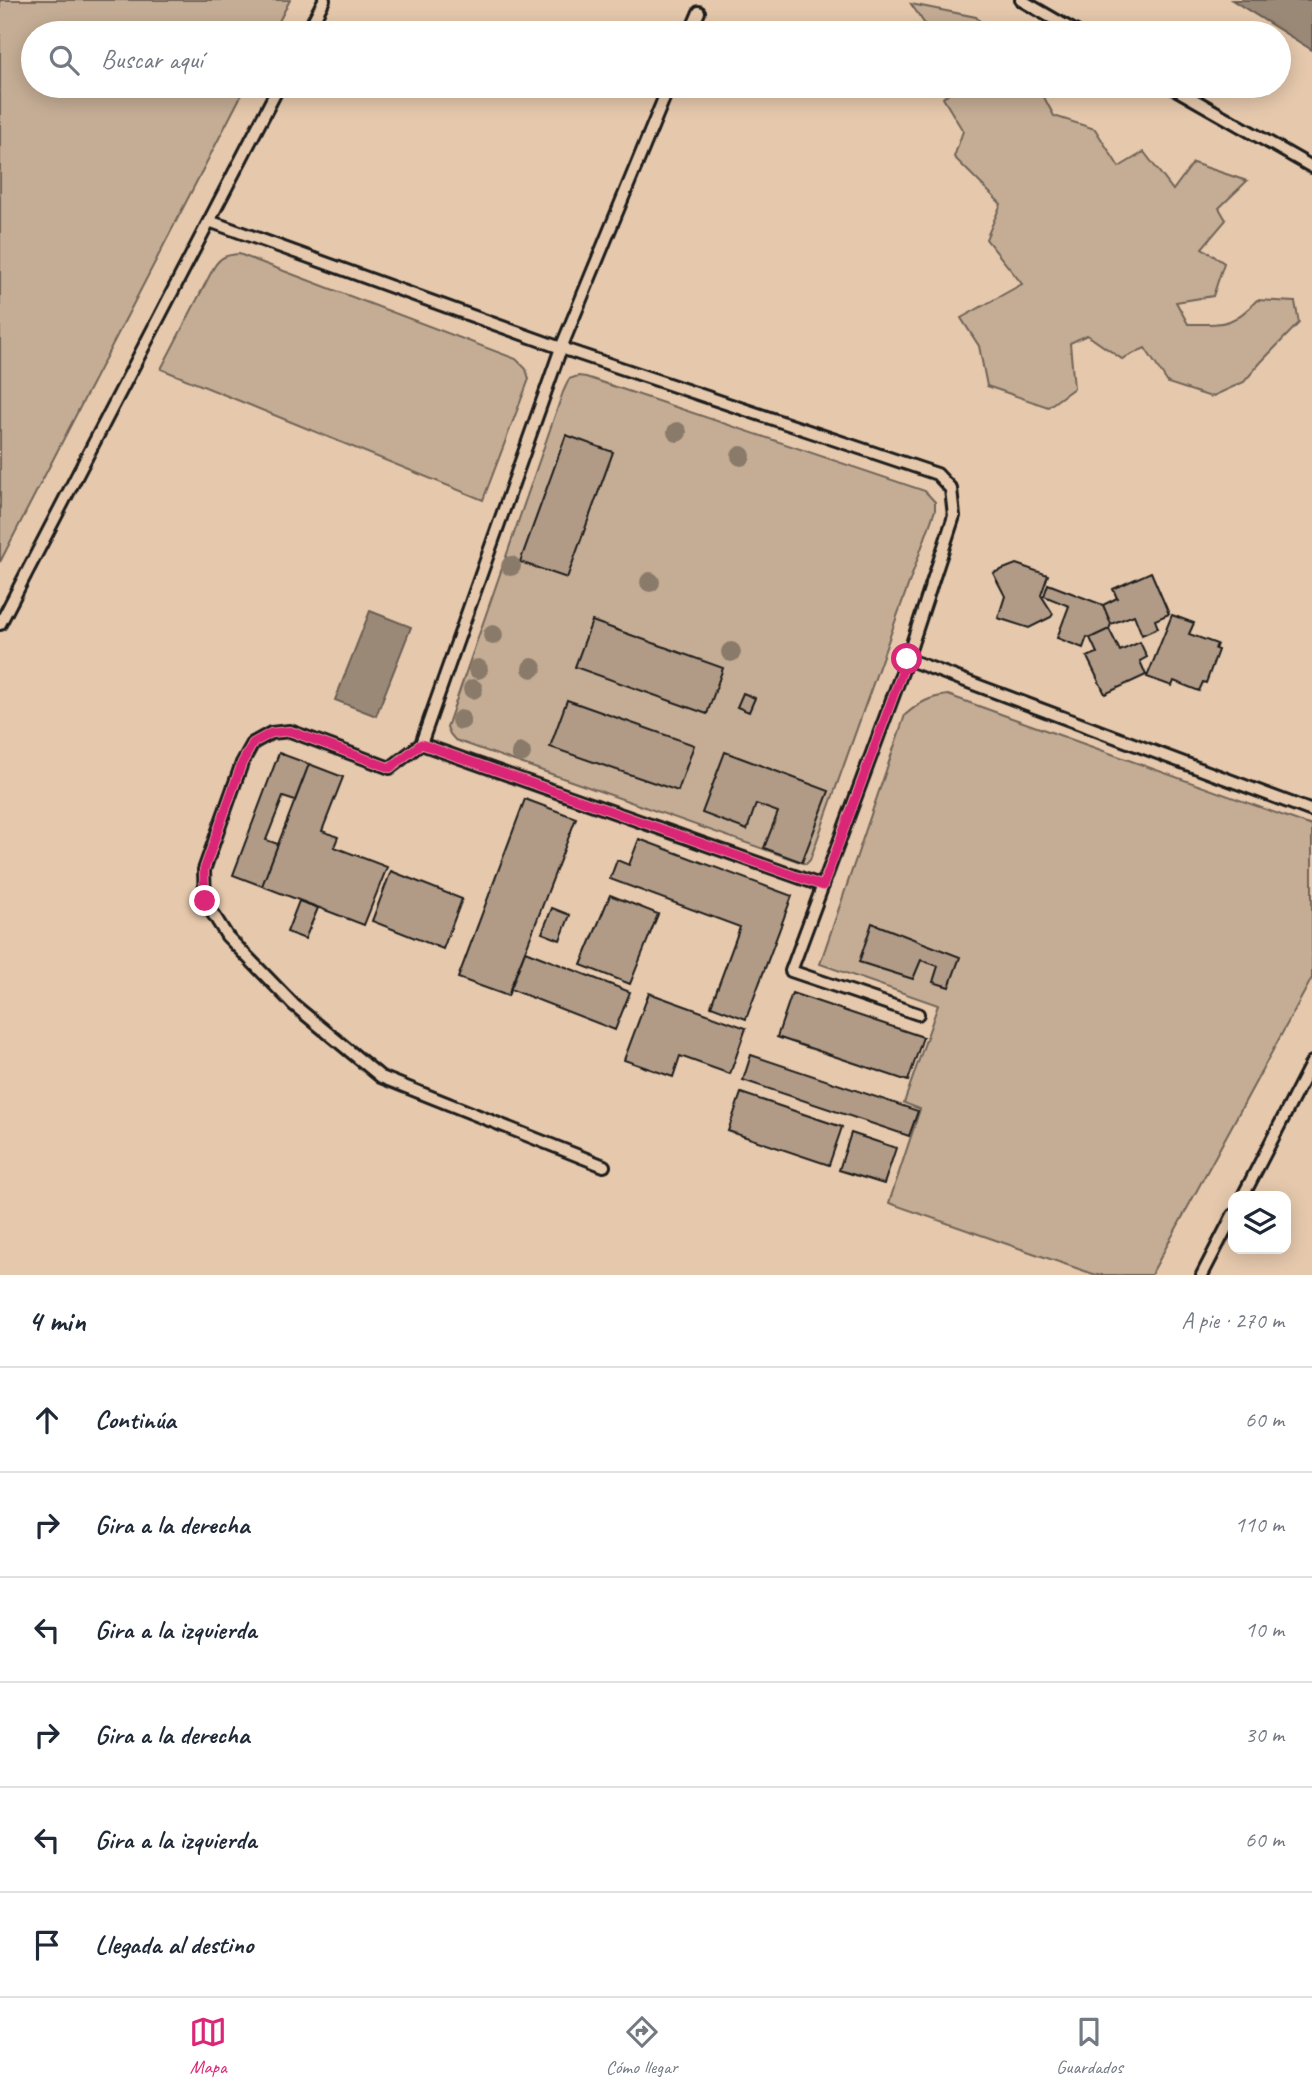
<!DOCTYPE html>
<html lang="es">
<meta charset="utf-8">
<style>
:root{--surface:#fff;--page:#f6f6f7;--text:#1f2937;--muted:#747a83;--line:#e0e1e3;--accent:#db2777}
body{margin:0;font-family:Caveat,sans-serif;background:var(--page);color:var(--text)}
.controls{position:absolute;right:21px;bottom:21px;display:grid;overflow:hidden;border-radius:14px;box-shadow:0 4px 18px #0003}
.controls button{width:63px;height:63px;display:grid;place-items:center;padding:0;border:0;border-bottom:2px solid var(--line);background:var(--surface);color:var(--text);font:35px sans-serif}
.stop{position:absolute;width:21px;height:21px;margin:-16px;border:5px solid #db2777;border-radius:50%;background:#fff}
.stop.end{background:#db2777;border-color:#fff;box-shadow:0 2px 7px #0008}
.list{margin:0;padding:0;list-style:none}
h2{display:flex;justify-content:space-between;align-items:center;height:91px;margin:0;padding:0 28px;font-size:30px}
h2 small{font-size:23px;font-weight:400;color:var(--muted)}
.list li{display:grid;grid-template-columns:46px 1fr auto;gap:21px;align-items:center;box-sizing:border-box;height:105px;padding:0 28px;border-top:2px solid var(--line)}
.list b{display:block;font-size:26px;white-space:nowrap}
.list em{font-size:23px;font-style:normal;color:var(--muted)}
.icon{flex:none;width:38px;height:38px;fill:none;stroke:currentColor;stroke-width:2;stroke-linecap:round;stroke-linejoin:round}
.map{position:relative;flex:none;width:1312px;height:1275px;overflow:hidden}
.search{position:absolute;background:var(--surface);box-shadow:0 4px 18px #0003;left:21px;right:21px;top:21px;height:77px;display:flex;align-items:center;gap:18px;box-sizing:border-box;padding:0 24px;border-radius:38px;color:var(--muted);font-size:26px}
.sheet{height:721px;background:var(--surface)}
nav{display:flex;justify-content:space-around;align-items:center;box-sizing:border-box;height:98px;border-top:2px solid var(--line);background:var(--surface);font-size:19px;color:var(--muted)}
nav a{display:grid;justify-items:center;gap:4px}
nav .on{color:var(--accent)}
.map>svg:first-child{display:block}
.green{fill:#c5ad95;stroke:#706458;stroke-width:2}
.water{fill:#9b8978;stroke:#685d53;stroke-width:2}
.building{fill:#b19b87;stroke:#1c1c1c;stroke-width:2}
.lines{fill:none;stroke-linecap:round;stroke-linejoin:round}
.service-casing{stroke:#1c1c1c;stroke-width:16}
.service{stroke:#e6c9ad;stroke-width:10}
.tree{fill:#8a7a6a}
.route{stroke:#db2777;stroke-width:9}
</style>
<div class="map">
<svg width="1312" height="1275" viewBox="0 0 1312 1275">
<rect width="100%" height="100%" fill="#e6c9ad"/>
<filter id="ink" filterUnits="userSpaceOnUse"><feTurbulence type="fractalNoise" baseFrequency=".0143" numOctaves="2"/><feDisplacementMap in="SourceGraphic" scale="14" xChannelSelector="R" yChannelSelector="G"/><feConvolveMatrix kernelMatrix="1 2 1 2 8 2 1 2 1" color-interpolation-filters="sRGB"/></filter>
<g filter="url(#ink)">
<path class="green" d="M0,0H290L273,33H33V86H246L0,562Z
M911,4L976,17L991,33H931Z
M957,86H1038L1054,116L1095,129L1119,167L1144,152L1173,190L1193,163L1247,181L1219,208L1226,220L1202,248L1224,263L1213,296L1176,302L1188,324C1222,324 1232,327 1257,300L1295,302L1299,323L1261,362L1244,382L1211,397L1168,383L1145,348L1122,359L1087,335L1070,343L1074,388L1048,407L987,386L979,346L961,318L1022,284L986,239L1001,204L954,157L963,131L943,98Z
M239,254L516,359L526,369L529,379L483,500L161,369L214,267C221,256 227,255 239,254Z
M578,376L586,377L925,491L935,502V510L810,860L806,864L455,740L450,734L447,727L563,392L569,379Z
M948,695L1312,826V978L1151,1275H1096L889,1203L920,1109L904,1103L938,1005L820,964L905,715C919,703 929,697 948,695Z"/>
<path class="water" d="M1232,0H1312V50Z
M370,611L411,627L376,716L335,700Z"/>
<path class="building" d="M566,435L613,452L567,578L520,562Z
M1016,564L1048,575L1041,595L1053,614L1051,617L1029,628L998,618L1005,596L993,573Z
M1151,572L1169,614L1155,620L1158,628L1142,635L1134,615L1111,624L1103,605L1117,598L1113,589Z
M1048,584L1103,605L1111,624L1109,629L1090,638L1087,637L1083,648L1057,638L1069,606L1044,596Z
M1172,615L1194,623L1189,634L1217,644L1215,649L1218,650L1206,683L1203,682L1199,691L1174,681L1172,686L1147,677Z
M592,621L723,668L707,714L575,667Z
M1109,629L1120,651L1140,642L1147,657L1140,661L1146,675L1105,694L1087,657L1097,653L1090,638Z
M743,693L755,698L749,712L737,707Z
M567,700L694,745L678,791L550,747Z
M725,752L829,791L802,862L764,848L778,812L756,804L747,830L702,813Z
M279,753L309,764L295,801L283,797L266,840L278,844L262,886L233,875Z
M309,764L343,777L322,831L338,837L334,847L387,867L364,925L262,886Z
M525,799L576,818L508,996L458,978Z
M639,839L792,896L746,1019L711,1006L740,927L610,879L617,860L629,865Z
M391,871L462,899L443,949L372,921Z
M610,895L658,914L630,984L581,965Z
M299,901L318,908L305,939L287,932Z
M552,908L570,915L560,940L542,933Z
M872,923L960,957L949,987L933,982L938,966L921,960L913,979L859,962Z
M525,951L630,992L615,1030L510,989Z
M649,993L746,1028L730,1074L680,1056L673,1077L624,1060Z
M792,993L923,1037L908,1081L777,1037Z
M751,1055L918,1111L909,1136L743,1080Z
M741,1093L842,1127L829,1165L728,1131Z
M851,1133L896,1148L884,1184L839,1170Z"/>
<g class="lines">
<g class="service-casing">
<path id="service" d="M1021,0L1078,33
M307,33L324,0
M690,33L699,12
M1170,86L1312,167
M209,221L561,348L937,474L951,489L954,516L907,659L1312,811
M0,624L279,86
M907,659L791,971L918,1014
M421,744L823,886
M604,1166L381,1077L294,1005L227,936L205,901L204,870L242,763L253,743L271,733L290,731L390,768L421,744L561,348L669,86
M1243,1196L1312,1062
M1202,1275L1233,1215"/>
</g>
<use href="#service" class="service"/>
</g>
<g class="tree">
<circle cx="677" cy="432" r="10"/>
<circle cx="741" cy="456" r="10"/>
<circle cx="511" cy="566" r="10"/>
<circle cx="650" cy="582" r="10"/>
<circle cx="493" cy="635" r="10"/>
<circle cx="731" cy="652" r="10"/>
<circle cx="532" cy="668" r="10"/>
<circle cx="478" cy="669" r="10"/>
<circle cx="473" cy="689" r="10"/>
<circle cx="461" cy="720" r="10"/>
<circle cx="521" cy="753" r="10"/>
</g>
</g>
<g class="lines" filter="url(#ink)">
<path class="route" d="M205,901L204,870L242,763L253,743L271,733L290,731L390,768L421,744L823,886L907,659"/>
</g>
</svg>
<div class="controls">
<button><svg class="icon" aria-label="layers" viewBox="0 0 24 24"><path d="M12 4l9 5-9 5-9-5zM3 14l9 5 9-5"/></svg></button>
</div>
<div class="stop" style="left:907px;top:659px"></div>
<div class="stop end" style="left:205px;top:901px"></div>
<div class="search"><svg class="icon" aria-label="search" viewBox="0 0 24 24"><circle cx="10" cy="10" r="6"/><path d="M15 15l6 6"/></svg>Buscar aquí</div>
</div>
<section class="sheet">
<h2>4 min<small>A pie · 270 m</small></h2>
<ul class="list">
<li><svg class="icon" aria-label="ahead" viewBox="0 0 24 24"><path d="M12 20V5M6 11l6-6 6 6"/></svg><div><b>Continúa</b></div><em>60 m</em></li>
<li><svg class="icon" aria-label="right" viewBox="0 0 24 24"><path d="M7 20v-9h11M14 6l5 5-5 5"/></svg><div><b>Gira a la derecha</b></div><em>110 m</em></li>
<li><svg class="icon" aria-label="left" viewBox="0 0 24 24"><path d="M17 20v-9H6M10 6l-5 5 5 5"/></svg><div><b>Gira a la izquierda</b></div><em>10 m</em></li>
<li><svg class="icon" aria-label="right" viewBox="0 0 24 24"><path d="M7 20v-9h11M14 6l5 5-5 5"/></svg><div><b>Gira a la derecha</b></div><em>30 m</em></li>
<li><svg class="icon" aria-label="left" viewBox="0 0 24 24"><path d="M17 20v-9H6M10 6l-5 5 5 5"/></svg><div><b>Gira a la izquierda</b></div><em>60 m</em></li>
<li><svg class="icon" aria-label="arrive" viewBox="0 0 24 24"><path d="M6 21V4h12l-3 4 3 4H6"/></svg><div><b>Llegada al destino</b></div></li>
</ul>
</section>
<nav>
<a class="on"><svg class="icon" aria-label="map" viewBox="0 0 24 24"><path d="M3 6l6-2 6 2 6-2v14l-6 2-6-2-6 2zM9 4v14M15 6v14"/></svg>Mapa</a>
<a><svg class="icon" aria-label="directions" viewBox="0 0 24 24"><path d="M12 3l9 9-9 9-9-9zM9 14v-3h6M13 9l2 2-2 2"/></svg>Cómo llegar</a>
<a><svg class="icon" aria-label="saved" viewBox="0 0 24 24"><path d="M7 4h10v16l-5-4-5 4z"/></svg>Guardados</a>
</nav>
